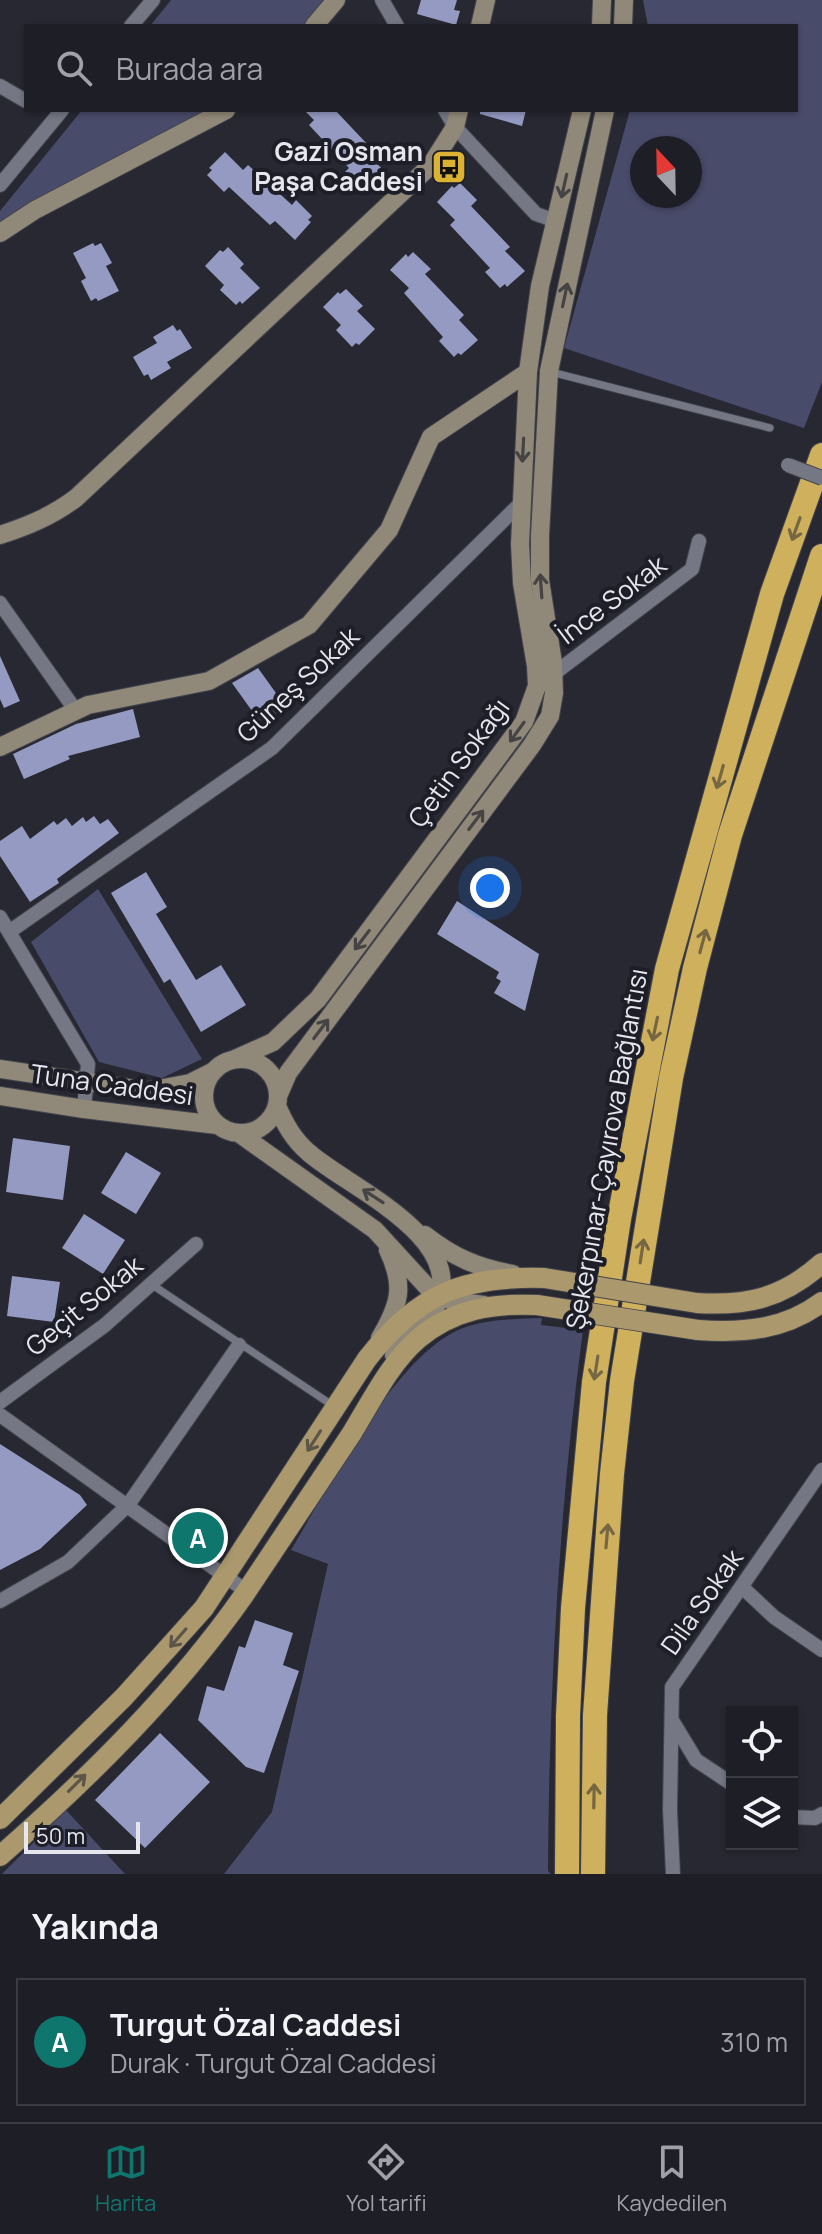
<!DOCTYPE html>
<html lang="tr">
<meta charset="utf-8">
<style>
:root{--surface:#1d1e26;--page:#2a2b32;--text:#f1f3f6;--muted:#a0a2a7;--line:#3b3c43;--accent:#0f766e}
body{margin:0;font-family:Manrope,sans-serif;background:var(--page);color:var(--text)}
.controls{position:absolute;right:24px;bottom:24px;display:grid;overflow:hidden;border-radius:0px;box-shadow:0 2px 6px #0004}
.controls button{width:72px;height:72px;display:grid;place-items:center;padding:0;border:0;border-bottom:2px solid var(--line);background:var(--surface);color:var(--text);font:40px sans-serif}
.compass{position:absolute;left:630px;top:136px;width:72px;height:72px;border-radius:50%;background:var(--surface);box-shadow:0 2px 6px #0004;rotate:338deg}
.scale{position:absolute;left:24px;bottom:20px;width:116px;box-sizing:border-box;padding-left:8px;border:4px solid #e6e7ee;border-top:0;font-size:22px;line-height:28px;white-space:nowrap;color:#e6e7ee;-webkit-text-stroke:6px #1d1e28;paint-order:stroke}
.you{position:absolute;left:490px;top:888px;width:28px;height:28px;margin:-20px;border:6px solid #fff;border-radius:50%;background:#1a73e8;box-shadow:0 0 0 12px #1a73e833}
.badge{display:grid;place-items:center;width:52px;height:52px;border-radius:50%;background:var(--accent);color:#fff;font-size:26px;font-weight:700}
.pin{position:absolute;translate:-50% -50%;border:4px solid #fff;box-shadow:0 2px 8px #0006}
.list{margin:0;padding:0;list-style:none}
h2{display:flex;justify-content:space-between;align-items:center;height:104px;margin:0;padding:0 32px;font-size:34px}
h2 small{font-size:26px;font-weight:400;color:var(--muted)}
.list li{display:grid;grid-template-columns:52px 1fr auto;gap:24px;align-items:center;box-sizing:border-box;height:128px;margin:0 16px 16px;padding:0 16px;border:2px solid var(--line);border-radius:0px}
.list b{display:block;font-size:30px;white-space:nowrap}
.list p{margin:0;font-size:26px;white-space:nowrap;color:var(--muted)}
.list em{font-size:26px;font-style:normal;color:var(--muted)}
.icon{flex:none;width:44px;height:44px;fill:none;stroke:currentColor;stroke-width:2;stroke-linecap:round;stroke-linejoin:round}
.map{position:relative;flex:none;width:822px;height:1874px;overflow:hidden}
.search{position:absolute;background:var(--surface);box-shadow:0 2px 6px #0004;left:24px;right:24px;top:24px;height:88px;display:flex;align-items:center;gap:20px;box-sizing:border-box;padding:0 28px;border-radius:0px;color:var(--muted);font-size:30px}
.sheet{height:248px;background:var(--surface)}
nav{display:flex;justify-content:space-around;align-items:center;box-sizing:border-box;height:112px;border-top:2px solid var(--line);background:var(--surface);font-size:22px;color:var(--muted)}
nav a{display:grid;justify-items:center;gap:4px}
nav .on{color:var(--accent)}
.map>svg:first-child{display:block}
.green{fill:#494b6a;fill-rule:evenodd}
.building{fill:#959ac2}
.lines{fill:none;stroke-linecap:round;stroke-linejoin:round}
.lane-casing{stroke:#43444d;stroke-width:9}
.street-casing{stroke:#43444d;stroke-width:16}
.secondary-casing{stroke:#43444d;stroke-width:20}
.primary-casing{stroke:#43444d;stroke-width:22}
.highway-casing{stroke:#43444d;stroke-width:26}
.lane{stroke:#757784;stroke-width:7}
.street{stroke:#757784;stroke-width:14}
.secondary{stroke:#908878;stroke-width:18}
.primary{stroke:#ab996d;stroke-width:20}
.highway{stroke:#cfb05d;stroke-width:24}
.street-bridge-casing{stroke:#43444d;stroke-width:16;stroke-linecap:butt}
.primary-bridge-casing{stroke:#43444d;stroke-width:22;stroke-linecap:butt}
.street-bridge{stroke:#757784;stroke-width:14}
.primary-bridge{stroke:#ab996d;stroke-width:20}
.oneway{stroke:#454344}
.oneway2{stroke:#766742}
.oneway3{stroke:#5d5547}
.labels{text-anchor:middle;stroke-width:8;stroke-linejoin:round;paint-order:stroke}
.poi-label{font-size:26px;font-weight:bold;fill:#e6e7ee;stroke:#1d1e28;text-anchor:end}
.street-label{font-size:26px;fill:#e6e7ee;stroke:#1d1e28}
</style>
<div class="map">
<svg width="822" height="1874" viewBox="0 0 822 1874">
<rect width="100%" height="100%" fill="#272832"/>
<path class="green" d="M171,0H323L303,26H150Z
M643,0H822V382L804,428L564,348L630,110H796V26H648ZM642,148H690V196H642Z
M82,110H210L0,222V211Z
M98,889L202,1059L162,1078L99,1062L31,942Z
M542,1318L541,1325L583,1330C559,1510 549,1690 548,1871L551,1874H224L272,1812L328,1564L291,1550C328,1489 396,1353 463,1328C489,1319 514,1319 542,1318Z
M66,1810L125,1874H2Z"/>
<path class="building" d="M421,0H457L454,10L460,11L456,25L417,14Z
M304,110H335L369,146L365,151L384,171L367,187L364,184L360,188L345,172L349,168L309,125L314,120Z
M480,110H526L522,126L480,114Z
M225,152L243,170L248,165L292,205L296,200L312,216L308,220L311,222L295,240L275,221L270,225L229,187L224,192L207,175L212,170L209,168Z
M460,183L477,200L471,206L510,247L505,251L525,271L507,287L505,284L500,288L485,272L490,268L450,225L455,220L437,202L452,186L454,188Z
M93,243L95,246L101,243L112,263L106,266L119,291L98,301L96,298L91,301L81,281L86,278L73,253Z
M228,247L244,264L240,268L260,288L242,304L240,301L236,305L220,290L224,285L205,266L220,250L223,252Z
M413,252L431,269L425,274L464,315L459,320L478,340L461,355L458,353L454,357L439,341L443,337L404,293L409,288L390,270L406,254L408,257Z
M346,289L363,306L357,311L375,329L359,345L356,343L352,347L336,330L341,325L323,307L338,292L340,294Z
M173,325L177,331L180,329L192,348L167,362L171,368L151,380L148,374L144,376L133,357L157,343L153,337Z
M0,656L20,701L4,708L0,699Z
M258,668L286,707L262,725L232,683Z
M133,709L140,737L68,756L70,759L24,779L13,754L76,724Z
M94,816L100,824L108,819L119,833L57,879L59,883L30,902L0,856V841L22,826L30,839L54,821L57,825L66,818L72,826L83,817L86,822Z
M146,872L167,907L156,914L196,980L221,965L246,1005L201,1032L170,979L164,983L111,893Z
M457,901L539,954L525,1011L494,993L501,981L496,978L499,972L437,934Z
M13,1138L70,1146L63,1200L6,1192Z
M126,1152L161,1173L136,1214L101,1193Z
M84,1214L125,1240L103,1274L62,1248Z
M12,1276L60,1282L54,1322L7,1316Z
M0,1444L80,1495L87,1505L40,1549L0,1570Z
M255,1620L293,1633L283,1665L299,1671L264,1773L246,1767L198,1720L207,1686L224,1691L239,1646L245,1648Z
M160,1733L210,1782L145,1848L95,1800Z"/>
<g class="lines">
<g class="lane-casing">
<path id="lane" d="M551,372L770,428
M151,1284L332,1405"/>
</g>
<g class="street-casing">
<path id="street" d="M382,0L397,26
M131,26L153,0
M0,86L26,101
M445,110L455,127L536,214L556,221
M0,185L62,110
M0,603L76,711
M547,679L692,569L699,541
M0,917L88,1064L84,1109
M9,932L272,748L521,503
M0,1402L105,1325L196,1244
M0,1415L246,1591
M742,1587L774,1617L822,1650
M0,1601L68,1562L128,1505L239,1345
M673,1722L696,1760L732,1784
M792,1817L815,1818L822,1814
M673,1874L670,1810L672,1687L822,1470"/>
</g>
<g class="secondary-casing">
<path id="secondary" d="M314,26L336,0
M480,26L486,0
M601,26L602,0
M623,26L624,0
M0,233L35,210L226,110
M0,535C28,526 52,516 76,498L431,165L455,127L459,110
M0,747L88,705L209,681L309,625L389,530L431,437L528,372
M204 1096a37 37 0 1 1 74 0a37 37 0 1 1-74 0Z
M235,1059L273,1042L318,999L524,722L537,686L536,666L522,583L520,544L528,372L540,286L582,110
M0,1069L148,1091L190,1083L214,1071
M279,1094L288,1073L532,745L550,716L554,693L553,663L540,580V536L549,371L605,110
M0,1096L84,1109L217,1125
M277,1106C285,1124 293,1139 308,1152C344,1185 467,1236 437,1304C429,1322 405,1335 394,1355
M240,1134L375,1230L429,1289L452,1301L484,1305
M425,1235C453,1257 478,1268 513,1274
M380,1338C400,1304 405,1286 388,1250"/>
</g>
<g class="primary-casing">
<path id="primary" d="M697,1303C748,1306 783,1298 822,1263
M698,1330C743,1333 785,1330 822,1302
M0,1819L124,1697L204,1608L367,1359C418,1294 461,1276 544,1278
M0,1856C89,1778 176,1692 244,1595C280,1541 316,1487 352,1433C371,1402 390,1363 418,1339C453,1309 493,1303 537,1305"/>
</g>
<g class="highway-casing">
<path id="highway" d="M567,1874L568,1716L573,1608L594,1382L619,1219L667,969L772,594L822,455
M593,1874L595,1715L612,1474L622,1381L671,1078L695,968L730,835L822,556"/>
</g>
<use href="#lane" class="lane"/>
<use href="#street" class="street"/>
<use href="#secondary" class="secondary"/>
<use href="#primary" class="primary"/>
<use href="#highway" class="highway"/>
<g class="street-bridge-casing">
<path id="street-bridge" d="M788,465L822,478"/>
</g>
<g class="primary-bridge-casing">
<path id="primary-bridge" d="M544,1278L697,1303
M537,1305L698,1330"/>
</g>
<use href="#street-bridge" class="street-bridge"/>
<use href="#primary-bridge" class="primary-bridge"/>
</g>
<defs><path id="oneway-shaft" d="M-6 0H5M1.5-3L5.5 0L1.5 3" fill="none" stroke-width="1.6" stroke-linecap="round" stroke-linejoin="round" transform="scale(2)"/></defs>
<g class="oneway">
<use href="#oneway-shaft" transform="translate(564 186) rotate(103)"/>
<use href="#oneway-shaft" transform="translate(565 295) rotate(-78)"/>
<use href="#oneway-shaft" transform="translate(523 450) rotate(93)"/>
<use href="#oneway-shaft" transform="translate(541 586) rotate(-94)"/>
<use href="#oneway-shaft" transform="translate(517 732) rotate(126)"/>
<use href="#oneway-shaft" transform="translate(476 820) rotate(-53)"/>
<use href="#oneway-shaft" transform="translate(362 940) rotate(127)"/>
<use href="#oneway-shaft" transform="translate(321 1029) rotate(-53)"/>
<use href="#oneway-shaft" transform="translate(373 1196) rotate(-147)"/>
</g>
<g class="oneway2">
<use href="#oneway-shaft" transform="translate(796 529) rotate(110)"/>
<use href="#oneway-shaft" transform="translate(720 777) rotate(106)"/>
<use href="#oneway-shaft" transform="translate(703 941) rotate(-75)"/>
<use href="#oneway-shaft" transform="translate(655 1029) rotate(102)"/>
<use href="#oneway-shaft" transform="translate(642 1251) rotate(-81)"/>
<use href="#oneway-shaft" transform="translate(596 1368) rotate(99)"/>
<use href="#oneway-shaft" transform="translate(607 1536) rotate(-85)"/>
<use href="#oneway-shaft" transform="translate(594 1796) rotate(-89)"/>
</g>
<g class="oneway3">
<use href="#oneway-shaft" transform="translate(314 1441) rotate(123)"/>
<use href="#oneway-shaft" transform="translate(178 1638) rotate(131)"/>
<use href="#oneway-shaft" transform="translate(77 1783) rotate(-45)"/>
</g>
<defs>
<g id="bus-square" transform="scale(1.8)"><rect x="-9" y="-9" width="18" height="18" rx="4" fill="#dcb233" stroke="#1d1e28"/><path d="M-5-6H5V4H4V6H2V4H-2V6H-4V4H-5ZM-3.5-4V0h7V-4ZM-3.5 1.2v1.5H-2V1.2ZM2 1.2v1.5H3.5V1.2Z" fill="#111"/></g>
</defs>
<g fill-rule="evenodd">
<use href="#bus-square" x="449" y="167"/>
</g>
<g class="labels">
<g class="poi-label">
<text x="423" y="161">Gazi Osman<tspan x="423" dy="30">Paşa Caddesi</tspan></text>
</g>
<g class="street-label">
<text transform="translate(612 600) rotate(-37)" y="9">İnce Sokak</text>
<text transform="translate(298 685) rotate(-43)" y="9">Güneş Sokak</text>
<text transform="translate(459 763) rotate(-54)" y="9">Çetin Sokağı</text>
<text transform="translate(112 1085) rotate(8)" y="9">Tuna Caddesi</text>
<text transform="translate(607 1149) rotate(-80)" y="9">Şekerpınar-Çayırova Bağlantısı</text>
<text transform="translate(84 1306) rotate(-39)" y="9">Geçit Sokak</text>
<text transform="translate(702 1602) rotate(-55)" y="9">Dila Sokak</text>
</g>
</g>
</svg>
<div class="controls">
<button><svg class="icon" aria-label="locate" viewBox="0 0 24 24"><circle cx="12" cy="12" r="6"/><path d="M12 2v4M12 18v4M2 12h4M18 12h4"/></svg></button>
<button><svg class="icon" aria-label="layers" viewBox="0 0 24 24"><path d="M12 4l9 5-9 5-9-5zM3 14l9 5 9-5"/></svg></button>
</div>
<svg class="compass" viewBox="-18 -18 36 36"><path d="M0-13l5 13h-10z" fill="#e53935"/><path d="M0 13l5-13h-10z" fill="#a0a2a7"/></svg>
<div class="scale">50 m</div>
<div class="you"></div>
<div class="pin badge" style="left:198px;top:1538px">A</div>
<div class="search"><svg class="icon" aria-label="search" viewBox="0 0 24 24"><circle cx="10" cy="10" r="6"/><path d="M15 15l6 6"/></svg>Burada ara</div>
</div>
<section class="sheet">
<h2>Yakında<small></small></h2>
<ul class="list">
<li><span class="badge">A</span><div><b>Turgut Özal Caddesi</b><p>Durak · Turgut Özal Caddesi</p></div><em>310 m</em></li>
</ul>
</section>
<nav>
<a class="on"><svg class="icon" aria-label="map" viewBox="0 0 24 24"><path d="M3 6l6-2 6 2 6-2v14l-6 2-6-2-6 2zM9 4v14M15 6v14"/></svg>Harita</a>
<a><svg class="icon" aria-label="directions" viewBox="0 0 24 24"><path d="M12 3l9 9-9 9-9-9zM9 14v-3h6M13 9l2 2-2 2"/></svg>Yol tarifi</a>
<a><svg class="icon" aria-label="saved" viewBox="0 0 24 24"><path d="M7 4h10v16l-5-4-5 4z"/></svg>Kaydedilen</a>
</nav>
